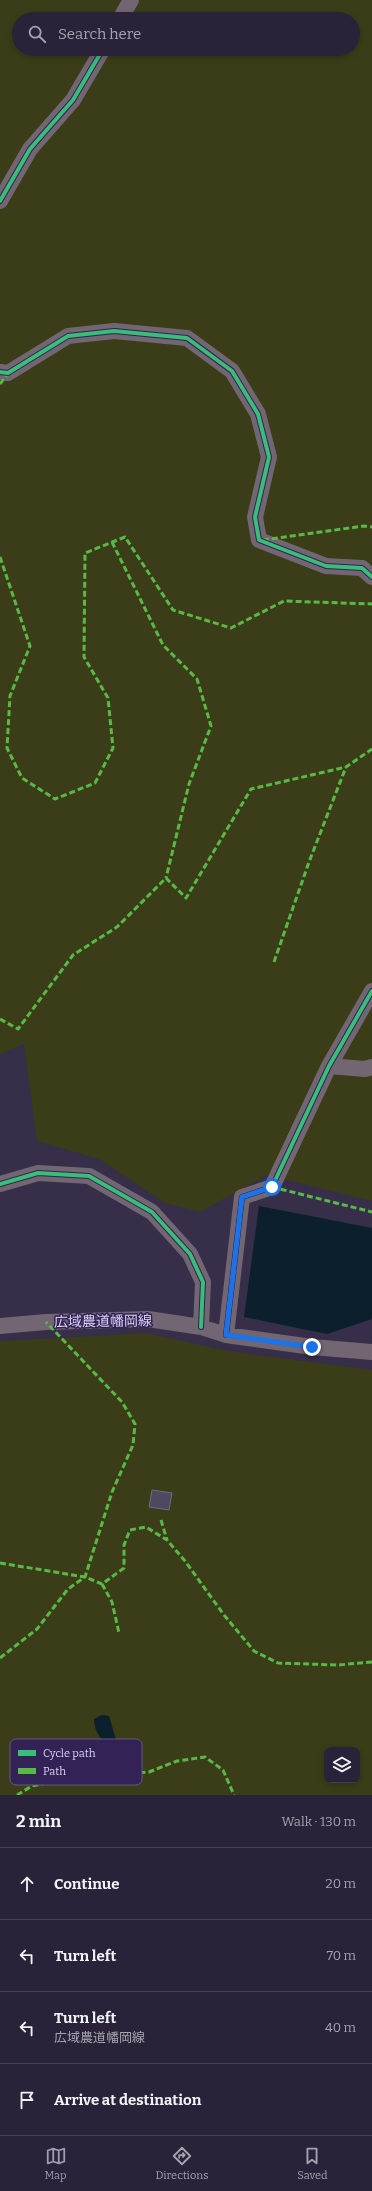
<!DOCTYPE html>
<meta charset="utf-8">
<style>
:root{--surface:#292238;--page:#312a40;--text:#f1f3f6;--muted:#a5a4ae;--line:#453f53;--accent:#a099b8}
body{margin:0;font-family:Bitter,"Noto Sans JP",serif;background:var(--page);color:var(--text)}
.controls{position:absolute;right:12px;bottom:12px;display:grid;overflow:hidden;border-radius:8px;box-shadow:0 2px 6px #0003}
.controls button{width:36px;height:36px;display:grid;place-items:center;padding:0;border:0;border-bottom:1px solid var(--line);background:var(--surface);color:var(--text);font:20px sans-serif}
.stop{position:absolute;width:12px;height:12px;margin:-9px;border:3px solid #1a73e8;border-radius:50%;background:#fff}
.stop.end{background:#1a73e8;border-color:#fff;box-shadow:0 1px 4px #0008}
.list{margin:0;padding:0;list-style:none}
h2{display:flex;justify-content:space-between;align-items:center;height:52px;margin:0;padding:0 16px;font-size:17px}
h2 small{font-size:13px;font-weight:400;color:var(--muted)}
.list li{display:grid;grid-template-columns:26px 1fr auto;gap:12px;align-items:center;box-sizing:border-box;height:72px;padding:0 16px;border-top:1px solid var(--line)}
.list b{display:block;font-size:15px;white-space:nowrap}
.list p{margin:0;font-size:13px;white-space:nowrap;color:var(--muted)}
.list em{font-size:13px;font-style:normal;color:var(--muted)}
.icon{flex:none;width:22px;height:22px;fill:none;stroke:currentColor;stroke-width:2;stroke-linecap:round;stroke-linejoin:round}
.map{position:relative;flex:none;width:372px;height:1795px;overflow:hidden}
.search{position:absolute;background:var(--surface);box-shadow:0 2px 6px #0003;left:12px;right:12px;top:12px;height:44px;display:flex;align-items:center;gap:10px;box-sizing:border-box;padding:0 14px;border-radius:22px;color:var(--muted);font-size:15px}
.sheet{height:340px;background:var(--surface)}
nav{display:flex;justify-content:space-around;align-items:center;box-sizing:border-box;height:56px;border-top:1px solid var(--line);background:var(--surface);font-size:11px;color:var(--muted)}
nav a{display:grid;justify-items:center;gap:2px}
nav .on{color:var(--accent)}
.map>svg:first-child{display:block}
.green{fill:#3a3d17;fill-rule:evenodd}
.water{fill:#0b1f2d}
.building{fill:#4f485f;stroke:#716a82}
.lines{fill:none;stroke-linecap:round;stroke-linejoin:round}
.minor{stroke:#726672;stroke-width:16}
.quiet{stroke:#58b947;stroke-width:3;stroke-dasharray:6 3;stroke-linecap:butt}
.cycleway-casing{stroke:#322256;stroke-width:6}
.cycleway{stroke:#3abd76;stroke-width:4}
.route{stroke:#1a73e8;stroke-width:5}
.labels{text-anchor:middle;stroke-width:3;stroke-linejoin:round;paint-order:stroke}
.street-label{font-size:14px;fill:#d9d2f3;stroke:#322256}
.key{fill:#322256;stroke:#645785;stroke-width:1}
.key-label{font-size:11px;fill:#d9d2f3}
</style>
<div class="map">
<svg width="372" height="1795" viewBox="0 0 372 1795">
<rect width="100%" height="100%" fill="#372e4a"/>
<path class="green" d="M0,0H372V1201L267,1175L200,1212L165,1203L99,1159L37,1141L24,1044L0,1054ZM19,19H353V49H19Z
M146,1333L228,1351L372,1370V1795H0V1341ZM327,1750H357V1780H327Z"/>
<path class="water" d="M259,1206L372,1228V1319L327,1334L244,1317Z
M102,1715L109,1716L117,1743L113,1749C102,1742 94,1732 94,1719Z"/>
<path class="building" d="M152,1490L172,1493L169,1510L149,1507Z"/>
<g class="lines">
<path class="minor" d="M120,19L131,0
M0,201L30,149L73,100L103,49
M0,372L8,373L68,336L114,331L187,338L232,371L258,414L269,457L255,517L259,540L326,566L362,568L372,577
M329,1066L365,1069L372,1067
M0,1184L38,1173L89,1176L152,1212L190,1254L203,1282L201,1327
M0,1326L46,1322L148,1319L201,1327L226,1335L312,1347L372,1352
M226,1335L242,1197L272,1187L329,1066L372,991"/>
<path class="quiet" d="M0,384L8,373
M263,540L364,526L372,527
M112,542L163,645L197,679L211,726L189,784L166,878
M0,557L30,646L10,696L7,748L22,778L55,799L95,783L113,748L108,698L84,657L85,553L125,537L173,610L231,628L284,601L372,604
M274,962L309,862L346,767
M0,1019L18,1029L73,955L117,927L166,878L186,898L251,789L346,767L372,749
M272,1187L372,1212
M161,1520L167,1540
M0,1563L85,1577L102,1584L124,1568V1545L130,1530L146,1527L167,1540L185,1561L224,1615L254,1651L278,1663L338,1665L372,1662
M102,1584L112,1602L119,1633
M0,1658L37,1629L68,1589L85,1577L112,1492L133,1445L135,1424L122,1402L46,1322
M17,1795L32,1786L77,1777L149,1772L177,1761L205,1757L223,1770L234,1795"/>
<g class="cycleway-casing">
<path id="cycleway" d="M0,201L30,149L73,100L103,49
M0,372L8,373L68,336L114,331L187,338L232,371L258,414L269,457L255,517L259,540L326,566L362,568L372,577
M0,1184L38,1173L89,1176L152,1212L190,1254L203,1282L201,1327
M226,1335L242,1197L272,1187L329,1066L372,991"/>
</g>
<use href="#cycleway" class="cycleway"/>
</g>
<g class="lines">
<path class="route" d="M272,1187L242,1197L226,1335L312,1347"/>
</g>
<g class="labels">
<g class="street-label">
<text transform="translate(103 1321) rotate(-1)" y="5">広域農道幡岡線</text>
</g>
</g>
<rect x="10" y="1739" width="132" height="46" rx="6" class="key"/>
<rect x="18" y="1750" width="18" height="6" fill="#3abd76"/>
<rect x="18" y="1768" width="18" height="6" fill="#58b947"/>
<g class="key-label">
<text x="43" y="1757">Cycle path</text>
<text x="43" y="1775">Path</text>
</g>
</svg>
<div class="controls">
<button><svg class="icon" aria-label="layers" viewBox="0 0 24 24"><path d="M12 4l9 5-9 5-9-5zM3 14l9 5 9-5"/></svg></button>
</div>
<div class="stop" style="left:272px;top:1187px"></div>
<div class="stop end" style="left:312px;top:1347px"></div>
<div class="search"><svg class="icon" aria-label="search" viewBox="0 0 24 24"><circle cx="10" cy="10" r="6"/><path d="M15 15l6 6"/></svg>Search here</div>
</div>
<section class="sheet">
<h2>2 min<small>Walk · 130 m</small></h2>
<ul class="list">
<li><svg class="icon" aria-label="ahead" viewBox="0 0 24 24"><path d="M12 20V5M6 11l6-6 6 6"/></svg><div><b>Continue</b></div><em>20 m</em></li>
<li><svg class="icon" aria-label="left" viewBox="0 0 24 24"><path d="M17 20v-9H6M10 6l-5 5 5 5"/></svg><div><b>Turn left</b></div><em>70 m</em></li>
<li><svg class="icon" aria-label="left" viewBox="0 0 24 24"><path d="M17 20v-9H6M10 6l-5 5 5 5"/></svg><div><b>Turn left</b><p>広域農道幡岡線</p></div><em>40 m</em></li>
<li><svg class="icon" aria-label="arrive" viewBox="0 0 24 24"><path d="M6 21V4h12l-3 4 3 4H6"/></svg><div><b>Arrive at destination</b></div></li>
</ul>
</section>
<nav>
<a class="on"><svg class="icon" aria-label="map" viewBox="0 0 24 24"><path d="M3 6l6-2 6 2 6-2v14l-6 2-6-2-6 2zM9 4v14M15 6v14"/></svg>Map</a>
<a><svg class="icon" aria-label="directions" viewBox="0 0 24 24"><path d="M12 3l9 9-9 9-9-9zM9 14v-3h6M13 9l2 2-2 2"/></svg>Directions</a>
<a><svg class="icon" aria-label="saved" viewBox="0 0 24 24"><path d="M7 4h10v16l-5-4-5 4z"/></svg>Saved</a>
</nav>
